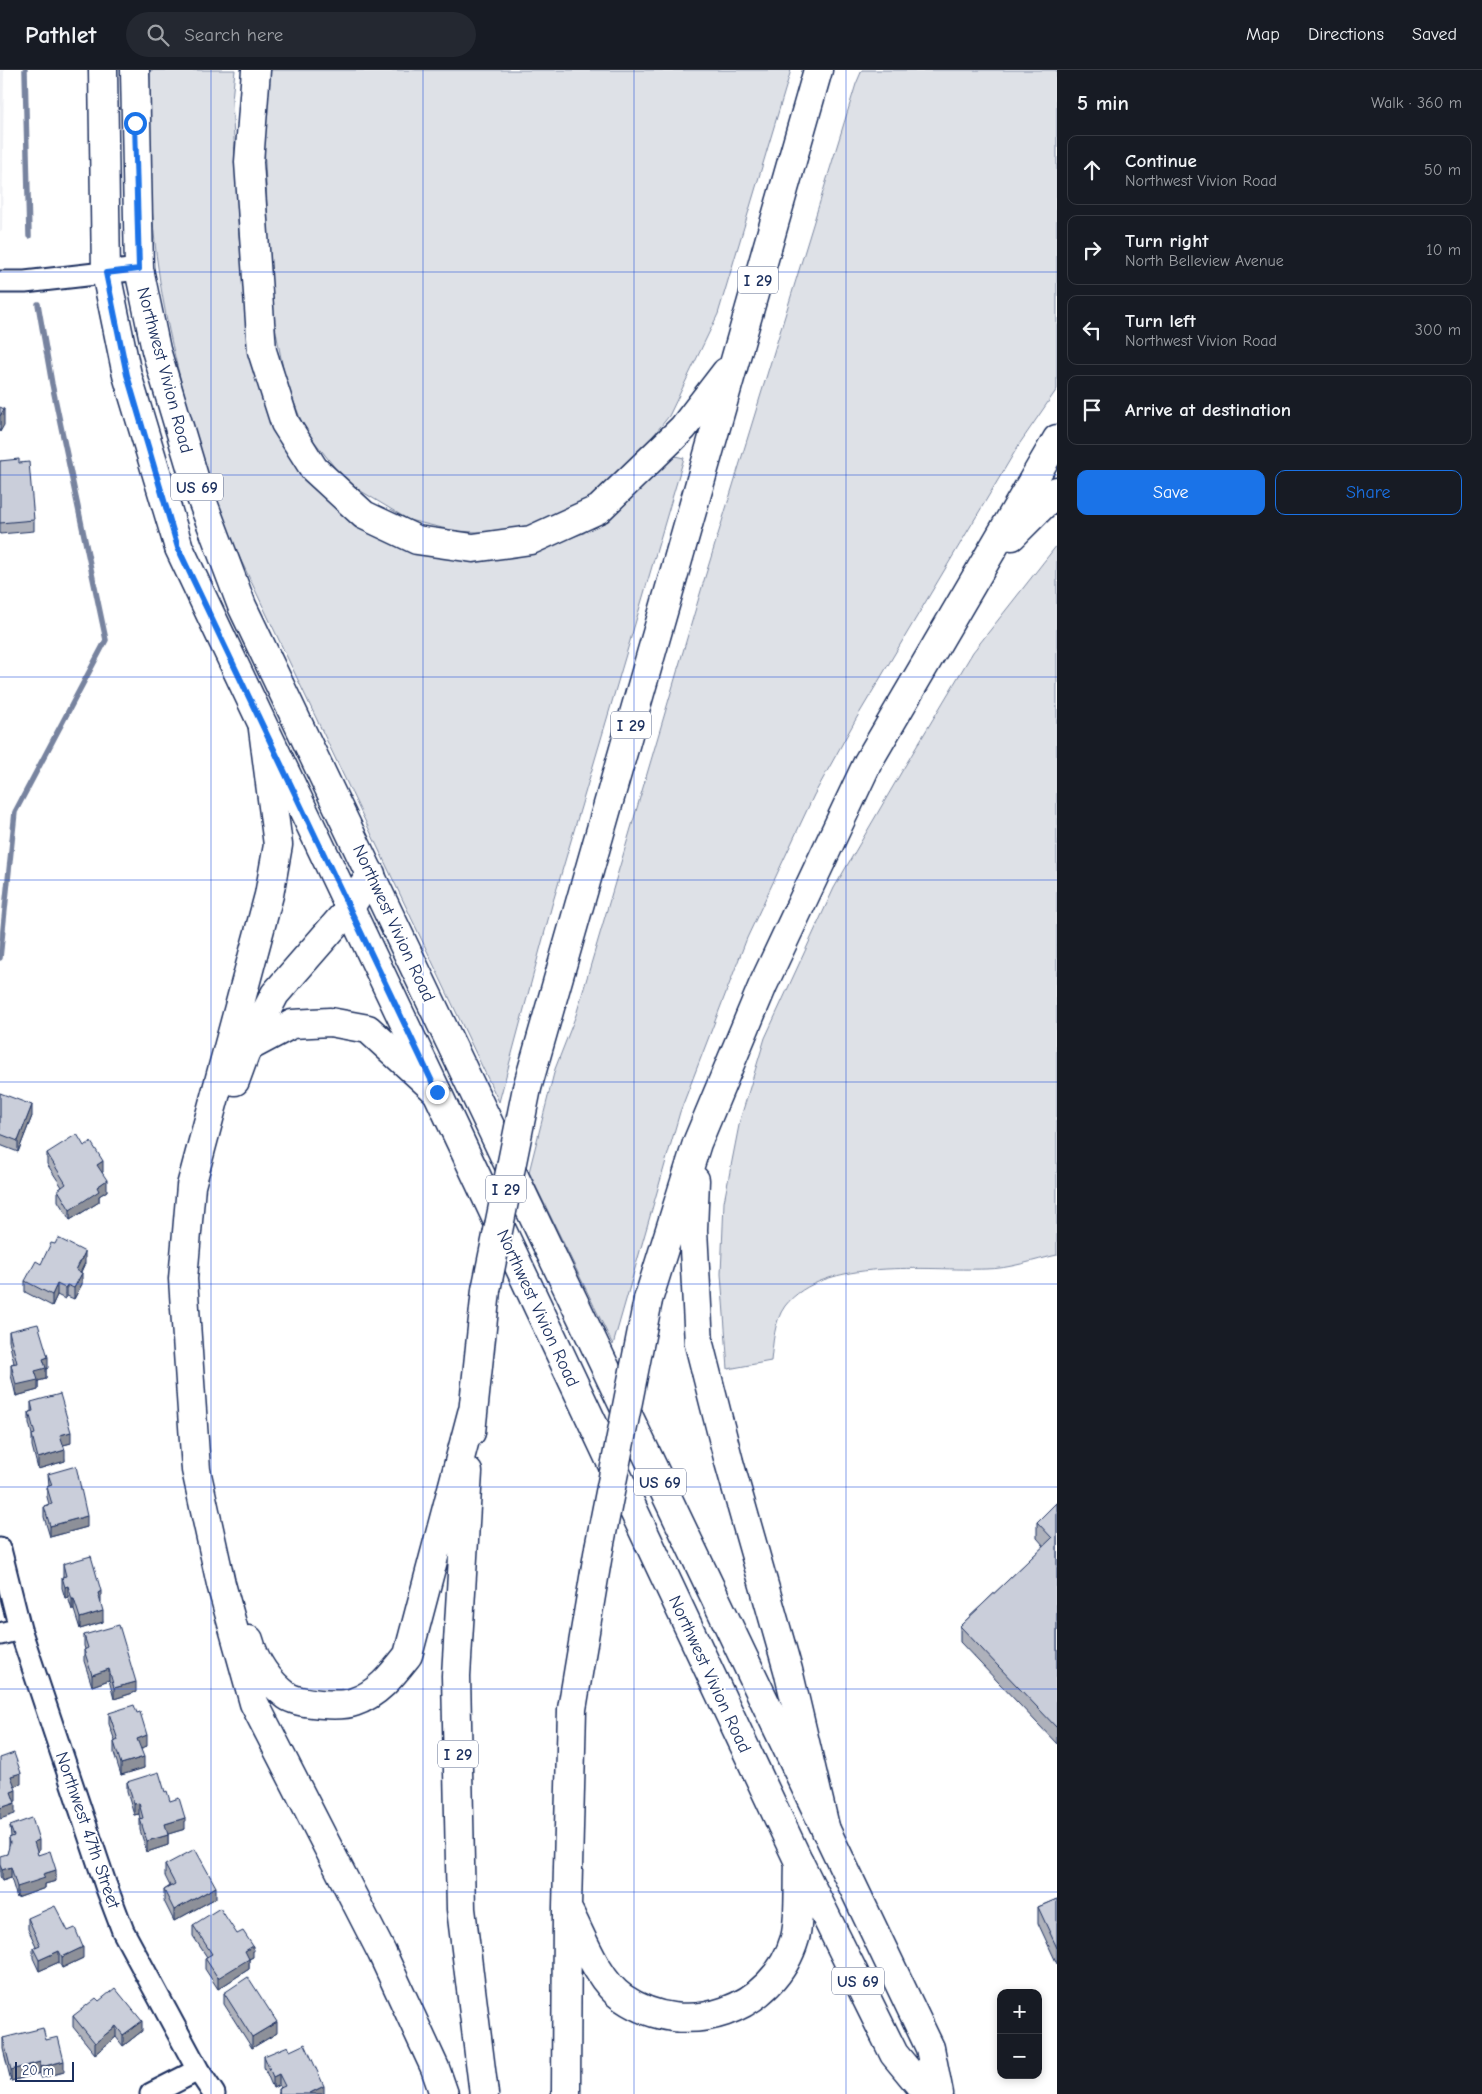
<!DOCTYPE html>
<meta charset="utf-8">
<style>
:root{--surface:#171b24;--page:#242831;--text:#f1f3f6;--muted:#9ea1a6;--line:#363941;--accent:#1a73e8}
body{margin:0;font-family:"Comic Neue",sans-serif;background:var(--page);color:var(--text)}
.controls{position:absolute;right:15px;bottom:15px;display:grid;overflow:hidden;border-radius:10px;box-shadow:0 2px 8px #0003}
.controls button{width:45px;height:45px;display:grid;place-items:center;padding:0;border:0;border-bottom:1px solid var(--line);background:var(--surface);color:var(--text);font:25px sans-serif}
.scale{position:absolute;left:15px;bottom:12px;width:59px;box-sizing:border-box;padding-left:5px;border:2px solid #1b2f5e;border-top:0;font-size:14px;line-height:18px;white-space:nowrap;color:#1b2f5e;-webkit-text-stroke:4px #fff;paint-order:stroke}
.stop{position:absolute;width:15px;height:15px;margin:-11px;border:4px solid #1a73e8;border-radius:50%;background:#fff}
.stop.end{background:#1a73e8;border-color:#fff;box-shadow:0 1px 5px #0008}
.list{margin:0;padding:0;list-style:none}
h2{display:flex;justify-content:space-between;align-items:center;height:65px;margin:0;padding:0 20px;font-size:21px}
h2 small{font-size:16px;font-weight:400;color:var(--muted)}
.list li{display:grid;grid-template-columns:32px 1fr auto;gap:15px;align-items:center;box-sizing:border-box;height:70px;margin:0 10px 10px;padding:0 10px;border:1px solid var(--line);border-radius:10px}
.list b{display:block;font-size:19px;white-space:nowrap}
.list p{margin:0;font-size:16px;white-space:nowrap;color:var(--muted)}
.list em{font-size:16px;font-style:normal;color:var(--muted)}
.actions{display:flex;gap:10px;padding:15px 20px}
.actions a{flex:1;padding:11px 0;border:1px solid var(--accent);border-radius:10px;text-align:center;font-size:18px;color:var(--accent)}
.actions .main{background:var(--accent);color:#fff}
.icon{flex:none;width:28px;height:28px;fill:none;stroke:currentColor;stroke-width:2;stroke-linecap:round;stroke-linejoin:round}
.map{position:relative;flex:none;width:1057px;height:2024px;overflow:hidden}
header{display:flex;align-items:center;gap:30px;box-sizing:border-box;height:70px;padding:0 25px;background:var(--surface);border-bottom:1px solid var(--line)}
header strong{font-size:24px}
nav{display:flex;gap:28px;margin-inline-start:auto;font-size:18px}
.search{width:350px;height:45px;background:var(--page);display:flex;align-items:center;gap:12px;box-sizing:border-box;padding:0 18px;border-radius:28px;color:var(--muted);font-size:19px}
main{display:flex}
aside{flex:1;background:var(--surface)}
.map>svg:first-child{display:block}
.built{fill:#eff0f4}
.green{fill:#dee1e7;stroke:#7c88a2}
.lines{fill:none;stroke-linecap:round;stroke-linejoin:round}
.stream{stroke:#77839f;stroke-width:5.5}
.street-casing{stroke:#1b2f5e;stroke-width:25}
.primary-casing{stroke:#1b2f5e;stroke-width:31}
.highway-casing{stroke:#1b2f5e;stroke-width:31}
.street{stroke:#fff;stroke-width:21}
.primary{stroke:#fff;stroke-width:28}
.highway{stroke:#fff;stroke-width:28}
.highway-bridge-casing{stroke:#1b2f5e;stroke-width:31;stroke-linecap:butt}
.highway-bridge{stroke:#fff;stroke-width:28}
.wall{fill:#aeb1bb;stroke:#1b2f5e}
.shaded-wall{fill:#8d9099;stroke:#1b2f5e}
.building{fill:#caceda;stroke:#1b2f5e}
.route{stroke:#1a73e8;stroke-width:6}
.grid{fill:none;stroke:#1d4ed8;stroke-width:1;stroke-opacity:0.55}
.labels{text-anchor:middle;stroke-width:4;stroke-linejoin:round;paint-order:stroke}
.shield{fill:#fff;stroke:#5f6d8e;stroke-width:1}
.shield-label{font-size:16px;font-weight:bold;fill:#1b2f5e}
.street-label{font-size:18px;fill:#1b2f5e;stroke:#fff}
</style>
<header>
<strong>Pathlet</strong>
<div class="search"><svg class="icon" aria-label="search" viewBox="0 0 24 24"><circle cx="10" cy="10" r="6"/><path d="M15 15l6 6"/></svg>Search here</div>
<nav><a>Map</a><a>Directions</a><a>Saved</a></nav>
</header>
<main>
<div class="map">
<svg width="1057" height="2024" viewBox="0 0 1057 2024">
<rect width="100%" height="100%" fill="#fff"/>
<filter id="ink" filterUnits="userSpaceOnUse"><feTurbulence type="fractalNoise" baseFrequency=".02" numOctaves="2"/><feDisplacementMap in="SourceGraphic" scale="10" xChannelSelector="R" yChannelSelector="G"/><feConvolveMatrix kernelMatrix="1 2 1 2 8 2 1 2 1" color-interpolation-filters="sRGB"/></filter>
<g filter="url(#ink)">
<path class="built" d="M0,0H4L2,161H0Z"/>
<path class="green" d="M150,0H235L232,30L239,167L258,309L288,384L348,447L461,489L518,486L584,463L627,432L675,386L684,388L552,835L499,1032L227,461C199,380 174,298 160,212C149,142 149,71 150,0Z
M269,0H791L718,244L669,346L629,396L589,429L547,451L501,463L455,461L409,450L346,412L304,358L285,309L272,241L264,71Z
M862,0H1057V319L1020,373L856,649L814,725L747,868L680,1042L613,1275L529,1102L555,999L576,945L705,507L856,14Z
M1057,475V1185C1034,1190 1009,1199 986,1199C929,1201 824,1186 785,1236C774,1251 773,1274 771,1291L728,1299L721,1204L724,1132L740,1050L765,968L834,818L902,701L973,582Z"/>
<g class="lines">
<path class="stream" d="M25,0L29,166
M0,888L15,742L106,570L52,314L38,234"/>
<g class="street-casing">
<path id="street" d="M0,212H25L139,199
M0,1479L20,1559L106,1816L123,1861L198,2000L214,2024
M0,1564L20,1559
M151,2024L198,2000"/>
</g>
<g class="primary-casing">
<path id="primary" d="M103,0L106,203L127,305L179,478L437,1022L799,1792L894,1984L927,2024
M135,0L139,199L156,280L197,417L242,536L930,1978L939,2024"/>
</g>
<g class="highway-casing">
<path id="highway" d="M256,0L249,92L262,281L285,353L314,399L364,445L417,470L473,478L531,470L599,439L683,358L726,302
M1012,466L1057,421
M263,659L278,775L269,825L191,1116L183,1209L196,1400L221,1514L254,1633L382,1883L435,1998L444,2024
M247,978L292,954L330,952L368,959L437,1022
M235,1011L247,978L275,924L349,839L371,804
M527,1018L818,0
M695,1110L693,1160L699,1274L729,1392L788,1600L826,1761
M648,1230L697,1073L763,915L868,692L1057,369
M471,1362L486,1220
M468,1402L456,1606L461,1839L484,2024
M249,1570C255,1592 269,1612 287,1626C298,1634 341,1637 354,1632C378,1624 393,1604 408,1585L472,1343
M569,1842C583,1869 598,1911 623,1928C686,1971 774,1941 795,1868C800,1849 798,1813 799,1792
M566,2024L567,1837L572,1639L599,1478"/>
</g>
<use href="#street" class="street"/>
<use href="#primary" class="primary"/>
<use href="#highway" class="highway"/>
<g class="highway-bridge-casing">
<path id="highway-bridge" d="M486,1220L527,1018
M599,1478L648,1230"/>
</g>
<use href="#highway-bridge" class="highway-bridge"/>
</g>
<path class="wall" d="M0,391L19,393L34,450V461L0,464Z
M0,1023L32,1046L18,1082L0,1075Z
M84,1076L103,1102L102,1103L107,1121L99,1126V1132L70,1150L58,1131V1120L62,1117L47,1094V1083Z
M85,1193L81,1202L82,1214L74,1229L67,1226L65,1229L57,1225L52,1236L25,1222V1211L41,1194Z
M9,1261L48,1298L46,1299V1309L38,1311V1320L16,1326L11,1305V1294L14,1293L9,1271Z
M31,1332L71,1373L63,1375L65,1391L38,1399L32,1376V1365L29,1353V1342H31Z
M48,1404L87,1457L50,1467L44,1447V1436L49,1434L47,1427V1417L49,1416Z
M1057,1432V1674L960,1572V1556L1044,1476L1037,1468V1452Z
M63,1494L101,1532L100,1533L103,1552L80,1559L74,1540H72L68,1527L65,1528L62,1518V1507H63Z
M84,1565L136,1622L114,1629L109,1610L92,1616L84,1591V1580L85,1579L84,1576Z
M109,1643L147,1676L141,1678L144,1698L121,1705L114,1683V1672L115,1671L109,1654Z
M127,1712L165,1722L185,1759L168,1764V1775L147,1782L140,1760V1749L139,1744L134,1745L127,1722Z
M10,1756L39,1781L37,1782L38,1785L56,1811L45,1814V1818L17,1828L11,1808L2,1811L0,1806V1795L7,1784L9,1778V1768L11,1767Z
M165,1795L216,1828L174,1851L164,1831V1820L170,1816L165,1806Z
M1057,1829V1894L1038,1853V1837Z
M28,1848L83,1888L62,1898L59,1892L39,1901L33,1888V1878L36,1876L28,1859Z
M193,1855L237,1864L253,1887L249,1889V1899L218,1919L205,1899V1888L207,1887L193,1866Z
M224,1923L277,1963L252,1978L224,1934Z
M99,1931L142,1961L123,1976L116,1967L95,1984L73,1957V1946Z
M3,1968L46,1970L64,2002L41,2008L40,2003L11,2011L3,1979Z
M290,1981L324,2024H278V2019L281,2018L279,2015L273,2018L264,1997V1986Z"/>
<path class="shaded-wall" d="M4,339V355L0,362V346Z
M32,1035V1046L18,1082V1071Z
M103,1091V1102L97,1106V1095Z
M107,1110V1121L99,1126V1132L70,1150V1140L97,1117Z
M85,1182V1193L76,1211V1200Z
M82,1203V1214L74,1229V1218Z
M57,1214V1225L52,1236V1225Z
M67,1215V1226L65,1229V1218Z
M48,1287V1298L46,1299V1309L38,1311V1320L16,1326V1315L35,1301L43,1289Z
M71,1362V1373L60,1376V1365Z
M65,1380V1391L38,1399V1388Z
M87,1446V1457L50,1467V1456Z
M68,1516V1527L65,1528V1517Z
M101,1521V1532L98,1534V1523Z
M72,1529H74V1540H72Z
M103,1541V1552L80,1559V1548Z
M109,1599V1610L92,1616V1605Z
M136,1612V1622L114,1629V1618Z
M147,1665V1676L137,1680V1669Z
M144,1687V1698L121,1705V1694Z
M21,1703V1714L11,1717V1706Z
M16,1720V1731L11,1733V1722Z
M15,1733V1744L0,1749V1738Z
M139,1733V1744L134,1745V1734Z
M185,1748V1759L165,1765V1754Z
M168,1765V1775L147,1782V1771Z
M39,1770V1781L34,1783V1772Z
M11,1797V1808L2,1811V1800Z
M56,1800V1811L45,1814V1818L17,1828V1817L43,1804Z
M216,1817V1828L174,1851V1840Z
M253,1876V1887L249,1889V1899L218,1919V1908L245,1881Z
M83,1877V1888L62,1898V1887Z
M59,1881V1892L39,1901V1890Z
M142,1951V1961L123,1976V1965Z
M277,1952V1963L252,1978V1967Z
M116,1956V1967L95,1984V1973Z
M64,1991V2002L41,2008V1997Z
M40,1992V2003L11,2011V2000Z
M279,2004V2015L273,2018V2007Z
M324,2016V2024H310V2023Z"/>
<path class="building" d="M0,337L4,339L0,346Z
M19,389V393L29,392L34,450L0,453V391Z
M0,1023L32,1035L18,1071L0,1064Z
M77,1064L84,1076L91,1072L103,1091L97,1095L107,1110L97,1117L99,1121L70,1140L58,1120L66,1114L47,1083Z
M58,1168L85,1182L76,1200L82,1203L74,1218L67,1215L65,1218L57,1214L52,1225L25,1211L36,1191L41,1194L51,1173L55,1174Z
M38,1254L48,1287L43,1289L46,1298L35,1301L38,1310L16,1315L11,1294L17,1293L9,1261Z
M60,1324L71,1362L60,1365L65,1380L38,1388L32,1365L35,1364L29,1342L33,1341L31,1332Z
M76,1396L87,1446L50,1456L44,1436L52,1434L47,1417L52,1415L48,1404Z
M1057,1432V1658L960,1556L1052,1468L1037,1452Z
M91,1486L101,1521L98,1523L103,1541L80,1548L74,1529H72L68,1516L65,1517L62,1507L66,1506L63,1494Z
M119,1555L136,1612L114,1618L109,1599L92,1605L84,1580L88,1578L84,1565Z
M134,1635L137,1643L140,1642L147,1665L137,1669L144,1687L121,1694L114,1672L118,1670L109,1643Z
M14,1683L21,1703L11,1706L16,1720L11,1722L15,1733L0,1738V1688Z
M159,1702L165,1722L167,1721L170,1731L179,1728L185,1748L165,1754L168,1765L147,1771L140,1749L143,1748L139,1733L134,1734L127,1712Z
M32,1748L39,1770L34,1772L38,1785L50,1781L56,1800L43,1804L45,1808L17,1817L11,1797L2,1800L0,1795V1786L7,1784L10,1773L9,1768L14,1766L10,1756Z
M195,1779L216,1817L174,1840L164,1820L175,1814L165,1795Z
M1057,1829V1878L1038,1837Z
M55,1836L68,1861L75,1858L83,1877L62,1887L59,1881L39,1890L33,1878L40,1875L28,1848Z
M220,1838L237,1864L243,1861L253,1876L245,1881L249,1889L218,1908L205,1888L212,1884L193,1855Z
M248,1907L277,1952L252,1967L224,1923Z
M115,1918L142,1951L123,1965L116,1956L95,1973L73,1946L96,1928L99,1931Z
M43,1958L46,1970L58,1967L64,1991L41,1997L40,1992L11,2000L3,1968Z
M305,1974L324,2016L310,2023V2024H280L278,2019L285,2016L279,2004L273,2007L264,1986L288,1976L290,1981Z"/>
</g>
<g class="lines" filter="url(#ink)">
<path class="route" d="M135,53L139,199L106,203L127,305L178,478L437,1022"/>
</g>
<path class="grid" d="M211,0V2024M423,0V2024M634,0V2024M846,0V2024M0,202H1057M0,405H1057M0,607H1057M0,810H1057M0,1012H1057M0,1214H1057M0,1417H1057M0,1619H1057M0,1822H1057"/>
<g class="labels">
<g class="shield">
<rect x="738" y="196.5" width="40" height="27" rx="4"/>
<rect x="171" y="403.5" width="52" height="27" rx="4"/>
<rect x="611" y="641.5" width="40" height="27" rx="4"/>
<rect x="486" y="1105.5" width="40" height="27" rx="4"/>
<rect x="634" y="1398.5" width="52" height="27" rx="4"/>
<rect x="438" y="1670.5" width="40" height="27" rx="4"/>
<rect x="832" y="1897.5" width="52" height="27" rx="4"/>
</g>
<g class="shield-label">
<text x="758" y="216">I 29</text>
<text x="197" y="423">US 69</text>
<text x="631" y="661">I 29</text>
<text x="506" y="1125">I 29</text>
<text x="660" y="1418">US 69</text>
<text x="458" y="1690">I 29</text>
<text x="858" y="1917">US 69</text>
</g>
<g class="street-label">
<text transform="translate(165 300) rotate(75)" y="6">Northwest Vivion Road</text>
<text transform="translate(394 853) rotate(65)" y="6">Northwest Vivion Road</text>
<text transform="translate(538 1238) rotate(65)" y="6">Northwest Vivion Road</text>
<text transform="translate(710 1604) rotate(65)" y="6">Northwest Vivion Road</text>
<text transform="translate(88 1760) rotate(71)" y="6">Northwest 47th Street</text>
</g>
</g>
</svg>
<div class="controls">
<button>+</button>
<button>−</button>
</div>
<div class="scale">20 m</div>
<div class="stop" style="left:135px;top:53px"></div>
<div class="stop end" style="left:437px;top:1022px"></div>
</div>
<aside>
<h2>5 min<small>Walk · 360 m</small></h2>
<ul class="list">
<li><svg class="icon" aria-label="ahead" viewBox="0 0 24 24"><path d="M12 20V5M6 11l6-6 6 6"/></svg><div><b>Continue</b><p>Northwest Vivion Road</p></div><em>50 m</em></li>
<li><svg class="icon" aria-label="right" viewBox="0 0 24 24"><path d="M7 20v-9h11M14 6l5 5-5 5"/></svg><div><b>Turn right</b><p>North Belleview Avenue</p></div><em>10 m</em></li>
<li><svg class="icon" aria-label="left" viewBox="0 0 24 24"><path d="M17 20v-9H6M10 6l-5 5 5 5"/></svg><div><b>Turn left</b><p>Northwest Vivion Road</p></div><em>300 m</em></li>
<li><svg class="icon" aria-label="arrive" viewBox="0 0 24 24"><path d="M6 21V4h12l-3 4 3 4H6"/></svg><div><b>Arrive at destination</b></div></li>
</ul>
<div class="actions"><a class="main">Save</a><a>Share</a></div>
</aside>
</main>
